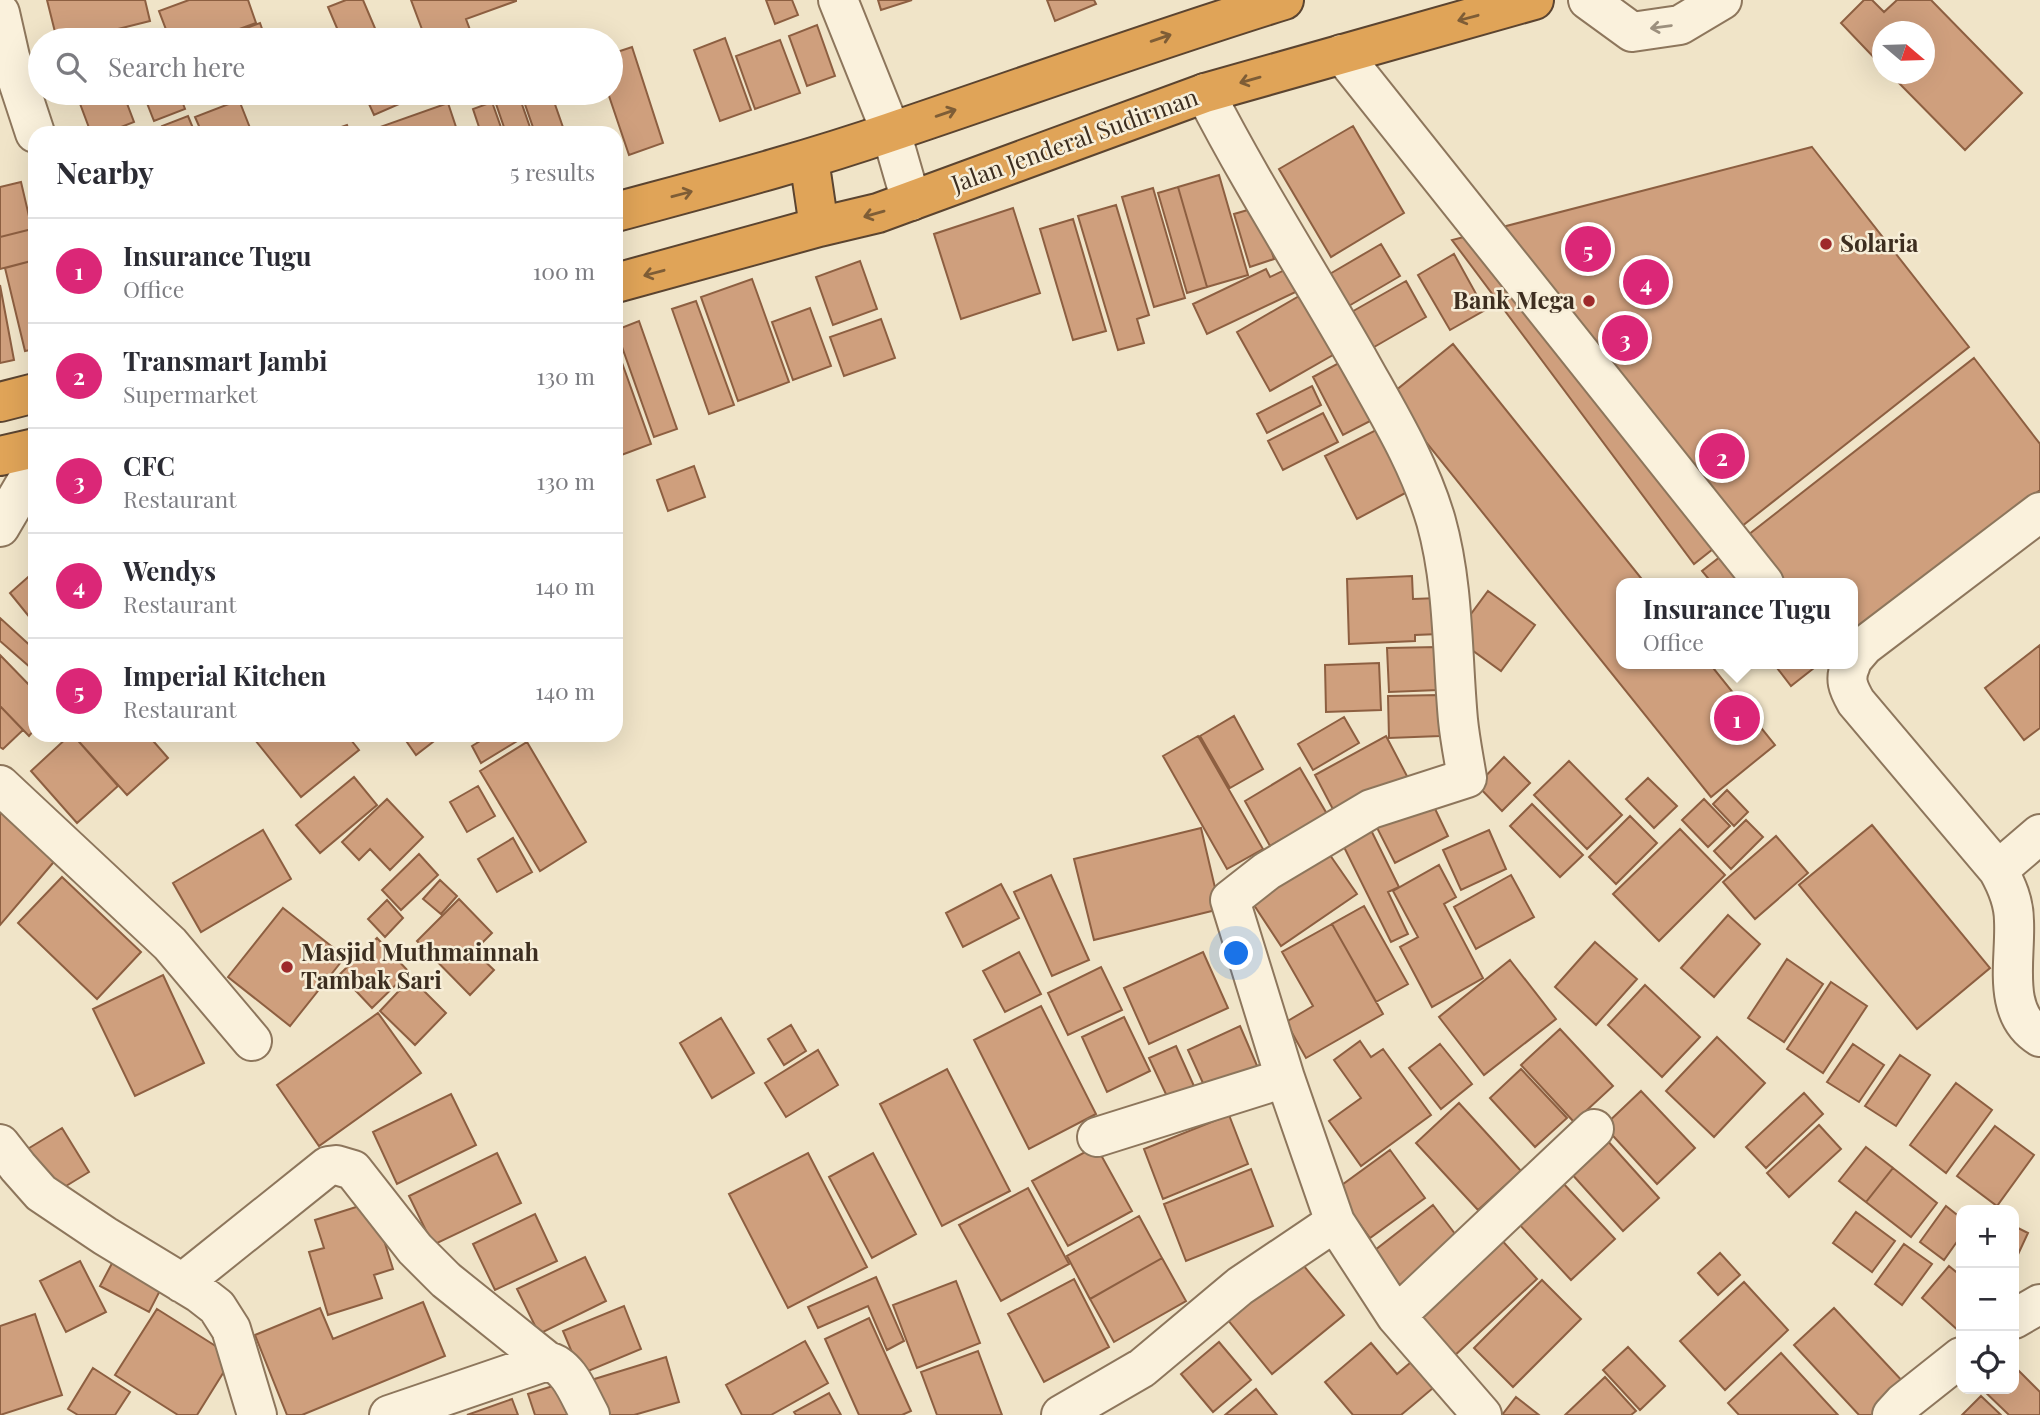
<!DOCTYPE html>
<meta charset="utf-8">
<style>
:root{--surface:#fff;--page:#f7f7f7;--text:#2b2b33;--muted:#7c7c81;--line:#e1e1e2;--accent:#db2777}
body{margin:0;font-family:"Playfair Display",serif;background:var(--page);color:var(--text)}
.controls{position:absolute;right:21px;bottom:21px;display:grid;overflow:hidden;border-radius:14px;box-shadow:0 7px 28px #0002}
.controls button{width:63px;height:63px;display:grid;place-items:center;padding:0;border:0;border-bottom:2px solid var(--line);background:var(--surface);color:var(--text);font:35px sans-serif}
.compass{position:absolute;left:1872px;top:21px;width:63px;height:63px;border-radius:50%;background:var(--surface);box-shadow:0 7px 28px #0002;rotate:109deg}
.you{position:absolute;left:1237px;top:954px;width:24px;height:24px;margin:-18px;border:5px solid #fff;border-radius:50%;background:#1a73e8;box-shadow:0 0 0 10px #1a73e833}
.badge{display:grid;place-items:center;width:46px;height:46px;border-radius:50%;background:var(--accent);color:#fff;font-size:23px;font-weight:700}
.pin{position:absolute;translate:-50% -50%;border:4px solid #fff;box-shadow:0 2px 7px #0006}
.popup{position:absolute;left:1616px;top:578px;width:242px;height:91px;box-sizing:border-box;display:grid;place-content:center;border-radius:14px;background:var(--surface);filter:drop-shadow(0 2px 5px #0005);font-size:23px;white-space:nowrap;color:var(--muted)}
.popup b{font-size:26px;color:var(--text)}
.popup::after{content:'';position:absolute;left:50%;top:100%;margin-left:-14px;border:14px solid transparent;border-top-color:var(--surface)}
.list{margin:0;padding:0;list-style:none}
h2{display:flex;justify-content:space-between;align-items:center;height:91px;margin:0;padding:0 28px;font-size:30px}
h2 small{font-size:23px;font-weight:400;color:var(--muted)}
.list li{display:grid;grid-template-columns:46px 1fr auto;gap:21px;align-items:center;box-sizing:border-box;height:105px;padding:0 28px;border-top:2px solid var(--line)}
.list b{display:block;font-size:26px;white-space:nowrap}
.list p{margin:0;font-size:23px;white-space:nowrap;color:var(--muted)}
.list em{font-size:23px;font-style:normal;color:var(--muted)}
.icon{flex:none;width:38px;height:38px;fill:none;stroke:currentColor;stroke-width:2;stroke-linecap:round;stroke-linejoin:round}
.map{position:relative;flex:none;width:2040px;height:1415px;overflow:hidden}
.search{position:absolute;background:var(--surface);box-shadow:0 7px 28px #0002;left:28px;top:28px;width:595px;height:77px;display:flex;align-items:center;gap:18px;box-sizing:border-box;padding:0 24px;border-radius:38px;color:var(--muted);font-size:26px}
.panel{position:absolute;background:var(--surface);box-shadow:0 7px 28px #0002;left:28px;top:126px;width:595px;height:616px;border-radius:21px}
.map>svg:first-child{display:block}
.building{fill:#cf9f7d;stroke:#8d5f41;stroke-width:2}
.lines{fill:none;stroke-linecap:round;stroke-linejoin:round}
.minor-casing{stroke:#8d765c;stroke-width:42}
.highway-casing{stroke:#5b4430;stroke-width:42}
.minor{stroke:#faf1dc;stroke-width:38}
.highway{stroke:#e0a458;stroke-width:38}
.oneway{stroke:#7e5d36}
.oneway2{stroke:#9c907e}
.poi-dot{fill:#9e2a2b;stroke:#f7eed8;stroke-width:2.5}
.labels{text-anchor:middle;stroke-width:5;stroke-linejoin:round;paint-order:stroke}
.street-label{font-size:24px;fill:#3d2e20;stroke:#f7eed8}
.poi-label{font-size:24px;font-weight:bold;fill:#3d2e20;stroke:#f7eed8;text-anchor:start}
</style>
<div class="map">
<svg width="2040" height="1415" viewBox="0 0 2040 1415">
<rect width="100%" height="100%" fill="#f0e4c8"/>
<path class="building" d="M47,0H145L150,21L74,40H57Z
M189,0H248L256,23L209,40H170L159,11Z
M346,0H363L380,40H342L328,7Z
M411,0H516V1L466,19L473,38L467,40H426Z
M766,0H792L798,15L775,24Z
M878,0H912L881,10Z
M1047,0H1094L1096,4L1055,21Z
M1864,0H1872L1884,12L1897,0H1931L2022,93L1965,150L1890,74H1924V32H1882V66L1841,23Z
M260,23L266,40H215Z
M817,25L835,76L807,86L789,36Z
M725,38L751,110L720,121L694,50Z
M780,40L800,93L755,109L736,56Z
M632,47L663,143L629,155L608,93H611V54Z
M76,93H123L134,122L106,133H91Z
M143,93H179L185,109L154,121Z
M364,93H402L406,101L374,115Z
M508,93H518L532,133H506L494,98Z
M521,93H551L565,133H535Z
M239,100L252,133H202L195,117Z
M492,102L503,133H481L473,109Z
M448,103L458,133H382L380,127Z
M188,116L195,133H164L162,126Z
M347,125L350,133H324Z
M1353,126L1404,213L1331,257L1279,169Z
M1812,147L1969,347L1694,564L1452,240Z
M1219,175L1248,275L1207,287L1178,187Z
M21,182L32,229L0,237V187Z
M1178,187L1207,287L1187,293L1158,193Z
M1153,188L1185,298L1154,307L1122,197Z
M1116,205L1149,315L1137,319L1144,343L1118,350L1078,216Z
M1258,207L1274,259L1250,267L1234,214Z
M1013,208L1040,293L961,319L934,234Z
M1073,219L1106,331L1073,340L1040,229Z
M32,229L35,240V260L0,269V237Z
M1381,244L1400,276L1347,307L1328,275Z
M1454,254L1485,310L1450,330L1418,275Z
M35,260V349L25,351L5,268Z
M860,261L877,309L833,325L816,277Z
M1295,265L1306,287L1207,334L1193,304L1266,269L1270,277Z
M752,279L789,382L738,401L701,297Z
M1406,281L1426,317L1369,350L1348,314Z
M0,285L14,360L0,363Z
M1306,292L1340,351L1270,391L1237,332Z
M696,301L734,405L709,414L672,309Z
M810,308L831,366L793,380L772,322Z
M881,319L895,358L844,376L830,337Z
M639,321L677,429L654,437L616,330Z
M1453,344L1645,583H1622V664H1710L1775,745L1711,797L1389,396Z
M616,346L651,444L616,457Z
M1348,358L1378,417L1343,435L1313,377Z
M1974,358L2040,444V490L1852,637V583H1712L1702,571Z
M1312,386L1321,405L1267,433L1257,414Z
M1323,413L1338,442L1283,470L1268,441Z
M1378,429L1409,491L1357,519L1325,456Z
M694,466L705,497L668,511L657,480Z
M35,571V624L10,593Z
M1412,576L1413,599L1438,598L1439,634L1415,635V641L1349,644L1347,579Z
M1488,591L1535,625L1501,671L1454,637Z
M0,618L35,650V663L31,668L0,641Z
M2040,645V728L2024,740L1985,688Z
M1437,647L1438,690L1389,692L1387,648Z
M0,655L35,691V729L29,736L0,706Z
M1379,663L1381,710L1326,712L1325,665Z
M1774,664H1819L1791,686Z
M1439,695L1440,736L1389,738L1388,696Z
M0,706L23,730L3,749L0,747Z
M1234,716L1263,769L1230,788L1200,736Z
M1344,717L1359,743L1313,770L1298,744Z
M70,735H73L118,786L77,823L31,771Z
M73,735H148L168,758L127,795Z
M251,735H347L359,750L301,797Z
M402,735H442L416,755Z
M490,735H516L519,740L481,763L472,746Z
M1198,736L1263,849L1227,869L1163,756Z
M1386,736L1408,778L1337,817L1315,775Z
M527,742L586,842L540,871L480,771Z
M1504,757L1530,783L1502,811L1477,785Z
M1569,761L1622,815L1587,849L1534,795Z
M1300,768L1327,814L1270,846L1245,801Z
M354,777L377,805L320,853L296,825Z
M1648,778L1677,806L1654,828L1626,799Z
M478,786L495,816L467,832L450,802Z
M1727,790L1748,812L1734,826L1713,804Z
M1427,792L1448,836L1395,863L1373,820Z
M387,799L423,837L390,870L370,849L359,860L342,842Z
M1704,799L1730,826L1708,847L1682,820Z
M1532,804L1583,855L1560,877L1510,826Z
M0,807L58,857L0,925Z
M1630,816L1657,843L1616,884L1589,857Z
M1746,820L1763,837L1731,869L1714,851Z
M1367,822L1399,887L1388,892L1408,934L1391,942L1339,837Z
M1872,825L1990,968L1917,1029L1799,885Z
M1201,828L1220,909L1094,940L1074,859Z
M1680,829L1725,875L1659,941L1613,894Z
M263,830L291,879L201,932L173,883Z
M1489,830L1506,869L1461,890L1443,850Z
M1776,836L1808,873L1755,919L1723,882Z
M513,838L532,872L497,892L478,859Z
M1323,845L1357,894L1281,946L1248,896Z
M419,854L438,875L401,910L382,890Z
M1439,865L1456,897L1444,904L1483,978L1432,1007L1400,947L1418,937L1393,891Z
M1051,875L1089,960L1052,976L1014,892Z
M1511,875L1534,917L1476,949L1454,907Z
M62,877L141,952L97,999L18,923Z
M440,880L457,896L441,914L423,899Z
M1001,884L1019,918L963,947L946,913Z
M459,899L492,933L474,951L494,970L470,995L417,941Z
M387,900L403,918L385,937L368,919Z
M1364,906L1408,984L1376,1002L1332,924Z
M283,908L345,957L290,1026L228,977Z
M1728,915L1760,944L1714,997L1681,968Z
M1332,924L1383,1014L1306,1058L1286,1022L1313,1006L1282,952Z
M377,938L409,972L372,1008L340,974Z
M1595,942L1637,979L1596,1025L1555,987Z
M1019,952L1041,994L1005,1012L983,971Z
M1203,952L1228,1008L1149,1044L1124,988Z
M1787,959L1823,984L1784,1042L1748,1018Z
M1510,960L1556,1019L1484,1075L1439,1017Z
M1101,967L1122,1010L1068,1035L1048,993Z
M163,975L204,1063L135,1096L93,1009Z
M411,978L446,1013L415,1045L380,1011Z
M1831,982L1867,1006L1823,1073L1787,1049Z
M1645,985L1700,1037L1662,1077L1608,1025Z
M1041,1006L1096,1114L1029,1149L974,1040Z
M378,1013L421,1073L319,1146L277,1085Z
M1124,1017L1150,1071L1107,1092L1082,1037Z
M721,1018L754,1073L712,1098L680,1043Z
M791,1025L806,1051L784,1065L768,1039Z
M1240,1026L1258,1068L1207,1092L1188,1050Z
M1560,1029L1613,1086L1574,1122L1521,1065Z
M1717,1037L1765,1083L1714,1137L1666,1091Z
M1360,1041L1371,1057L1383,1049L1431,1115L1361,1166L1329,1121L1361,1098L1334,1060Z
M1440,1044L1472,1084L1441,1109L1409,1068Z
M1853,1044L1884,1065L1859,1102L1827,1082Z
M1176,1046L1198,1095L1172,1107L1149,1058Z
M818,1050L838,1085L786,1117L765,1083Z
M1900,1055L1930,1075L1896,1126L1865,1106Z
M947,1069L1010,1191L942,1226L880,1104Z
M1521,1069L1567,1118L1535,1147L1490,1098Z
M1956,1083L1992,1110L1946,1173L1910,1145Z
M1641,1091L1695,1148L1657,1184L1604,1126Z
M1804,1093L1823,1114L1766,1168L1746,1147Z
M451,1094L476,1145L397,1184L373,1132Z
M1459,1103L1521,1171L1478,1210L1416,1143Z
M1229,1115L1248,1164L1163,1199L1144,1149Z
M1819,1125L1841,1149L1789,1197L1767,1173Z
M1995,1126L2034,1155L1997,1206L1957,1176Z
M62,1128L89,1172L48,1197L21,1153Z
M1606,1139L1659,1198L1623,1231L1570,1172Z
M1096,1146L1132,1211L1068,1246L1032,1181Z
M1866,1147L1893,1168L1866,1202L1839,1181Z
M1390,1150L1425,1198L1370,1238L1335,1190Z
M497,1153L521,1203L433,1245L409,1196Z
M808,1153L867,1267L788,1308L729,1194Z
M873,1153L916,1234L872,1258L829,1177Z
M1893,1168L1937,1203L1911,1237L1866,1202Z
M1251,1169L1273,1226L1186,1261L1164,1204Z
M1562,1182L1615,1239L1571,1280L1518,1223Z
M1028,1188L1069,1264L1001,1301L959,1225Z
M372,1202L393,1269L374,1275L382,1298L328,1315L309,1252L324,1248L315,1220Z
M1433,1205L1462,1243L1400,1292L1370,1254Z
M1946,1206L1961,1218V1236L1944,1260L1920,1242Z
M1856,1212L1895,1241L1872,1272L1833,1243Z
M535,1214L557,1261L495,1290L473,1244Z
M1139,1216L1162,1258L1090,1299L1067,1256Z
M2014,1226L2028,1233L2014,1263Z
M1498,1236L1537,1279L1452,1358L1413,1315Z
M1904,1244L1932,1264L1902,1305L1875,1284Z
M118,1252L167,1277L149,1312L100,1286Z
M1720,1253L1740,1275L1718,1295L1698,1273Z
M585,1257L606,1301L539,1334L517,1289Z
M1162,1258L1186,1301L1114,1342L1090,1299Z
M1299,1260L1344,1315L1272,1374L1227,1319Z
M80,1261L106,1312L66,1332L40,1281Z
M1949,1266L1961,1276V1333L1922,1298Z
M876,1277L904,1341L887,1350L868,1306L818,1328L808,1307Z
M1074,1279L1109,1347L1044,1382L1008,1314Z
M1542,1280L1581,1319L1513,1387L1474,1348Z
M956,1281L980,1343L917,1368L893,1305Z
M1744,1282L1788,1330L1725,1390L1680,1341Z
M423,1302L445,1356L302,1415H287L255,1335L320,1308L333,1339Z
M624,1306L641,1349L581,1374L563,1331Z
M1834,1308L1906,1385L1874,1415H1859L1794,1345Z
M157,1309L233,1357L197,1415H178L115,1375Z
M35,1314L62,1395L0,1415V1326Z
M869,1318L911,1411L902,1415H859L825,1339Z
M805,1341L828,1383L771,1415H742L726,1385Z
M1219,1342L1251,1380L1213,1412L1181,1374Z
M1371,1343L1397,1374L1417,1357L1439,1383L1401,1415H1353L1325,1382Z
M1628,1347L1665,1386L1640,1410L1603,1370Z
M978,1351L1002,1415H937L921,1372Z
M1781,1353L1838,1415H1739L1728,1403Z
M666,1357L679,1402L634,1415H598L588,1381Z
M2014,1366L2040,1392V1415H2009L1982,1389H2014Z
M93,1368L130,1392L115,1415H78L68,1409Z
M1605,1377L1636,1411L1631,1415H1565Z
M562,1383L573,1415H535L528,1394Z
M1256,1389L1277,1415H1225Z
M829,1393L841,1415H796L794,1412Z
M1981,1396L2001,1415H1962Z
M1516,1397L1539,1415H1502Z
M512,1399L518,1415H467Z"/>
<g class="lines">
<g class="minor-casing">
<path id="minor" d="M838,0L891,132L911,201
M1588,0L1632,32L1680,25L1722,0
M0,13L10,57L35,133
M1342,54L1764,583
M1205,93C1253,187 1311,276 1363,368C1391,418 1420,466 1436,521C1454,585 1452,654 1458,720C1460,740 1464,759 1467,778L1371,809L1267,871L1230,900L1285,1078
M0,527L35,467
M1852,660L1864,646L2040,512
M1851,664C1844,679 1848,688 1856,702L1998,870C2007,886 2014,902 2014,921C2016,960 2001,1013 2040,1037
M0,785L170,944L252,1041
M1998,870L2040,834
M1097,1137L1285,1078L1335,1222L1396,1316L1482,1415
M0,1144L18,1167L41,1193L105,1236L199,1293L217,1307L231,1329L257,1415
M182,1283L328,1166L336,1165L353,1170L415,1249L446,1280L547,1361
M1396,1316L1594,1129
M2014,1319L2040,1304
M389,1415L547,1361C570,1366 579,1396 590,1415
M1061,1415L1142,1368L1240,1286L1335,1222
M1892,1415L1903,1403L1961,1357"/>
</g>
<g class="highway-casing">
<path id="highway" d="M809,159L819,227
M616,212C708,187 801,163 891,132C1022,88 1152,41 1284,0
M616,283L819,227L878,213L1205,93L1534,0
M0,402L35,393
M0,456L35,448"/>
</g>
<use href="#minor" class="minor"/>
<use href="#highway" class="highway"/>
</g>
<defs><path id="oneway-shaft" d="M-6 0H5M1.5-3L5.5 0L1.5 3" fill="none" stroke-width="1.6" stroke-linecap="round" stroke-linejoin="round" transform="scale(1.75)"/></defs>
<g class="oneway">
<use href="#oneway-shaft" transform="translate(1468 18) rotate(165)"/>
<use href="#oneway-shaft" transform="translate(1161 38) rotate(-19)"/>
<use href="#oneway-shaft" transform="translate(1250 80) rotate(164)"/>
<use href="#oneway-shaft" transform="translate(946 113) rotate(-19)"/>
<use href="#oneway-shaft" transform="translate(682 194) rotate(-15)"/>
<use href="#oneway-shaft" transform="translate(874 214) rotate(164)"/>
<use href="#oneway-shaft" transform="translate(654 273) rotate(165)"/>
</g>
<use class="oneway2" href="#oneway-shaft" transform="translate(1661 27) rotate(172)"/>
<g class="poi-dot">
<circle cx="1826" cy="244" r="7"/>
<circle cx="1589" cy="301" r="7"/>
<circle cx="287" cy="967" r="7"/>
</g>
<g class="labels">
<g class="street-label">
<text transform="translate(1075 141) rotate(-20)" y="8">Jalan Jenderal Sudirman</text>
</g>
<g class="poi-label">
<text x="1840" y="252">Solaria</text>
<text x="1575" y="309" text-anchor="end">Bank Mega</text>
<text x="301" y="961">Masjid Muthmainnah<tspan x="301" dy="28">Tambak Sari</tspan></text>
</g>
</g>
</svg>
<div class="controls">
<button>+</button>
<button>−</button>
<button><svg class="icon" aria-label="locate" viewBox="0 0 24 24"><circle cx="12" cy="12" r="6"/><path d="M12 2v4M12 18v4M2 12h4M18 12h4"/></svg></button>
</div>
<svg class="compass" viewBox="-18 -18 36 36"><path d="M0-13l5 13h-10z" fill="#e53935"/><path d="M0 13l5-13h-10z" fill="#7c7c81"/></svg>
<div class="you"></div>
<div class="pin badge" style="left:1737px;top:718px">1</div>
<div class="popup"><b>Insurance Tugu</b>Office</div>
<div class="pin badge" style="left:1722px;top:456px">2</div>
<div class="pin badge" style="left:1625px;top:338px">3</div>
<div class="pin badge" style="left:1646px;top:282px">4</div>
<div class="pin badge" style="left:1588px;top:249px">5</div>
<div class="search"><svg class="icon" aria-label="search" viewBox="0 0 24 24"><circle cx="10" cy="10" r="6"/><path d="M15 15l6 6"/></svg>Search here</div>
<section class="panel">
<h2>Nearby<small>5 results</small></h2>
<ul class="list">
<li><span class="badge">1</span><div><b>Insurance Tugu</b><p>Office</p></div><em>100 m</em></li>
<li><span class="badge">2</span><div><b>Transmart Jambi</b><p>Supermarket</p></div><em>130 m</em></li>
<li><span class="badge">3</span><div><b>CFC</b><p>Restaurant</p></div><em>130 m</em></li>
<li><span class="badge">4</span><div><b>Wendys</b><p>Restaurant</p></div><em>140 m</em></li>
<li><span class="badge">5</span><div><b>Imperial Kitchen</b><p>Restaurant</p></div><em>140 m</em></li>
</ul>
</section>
</div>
